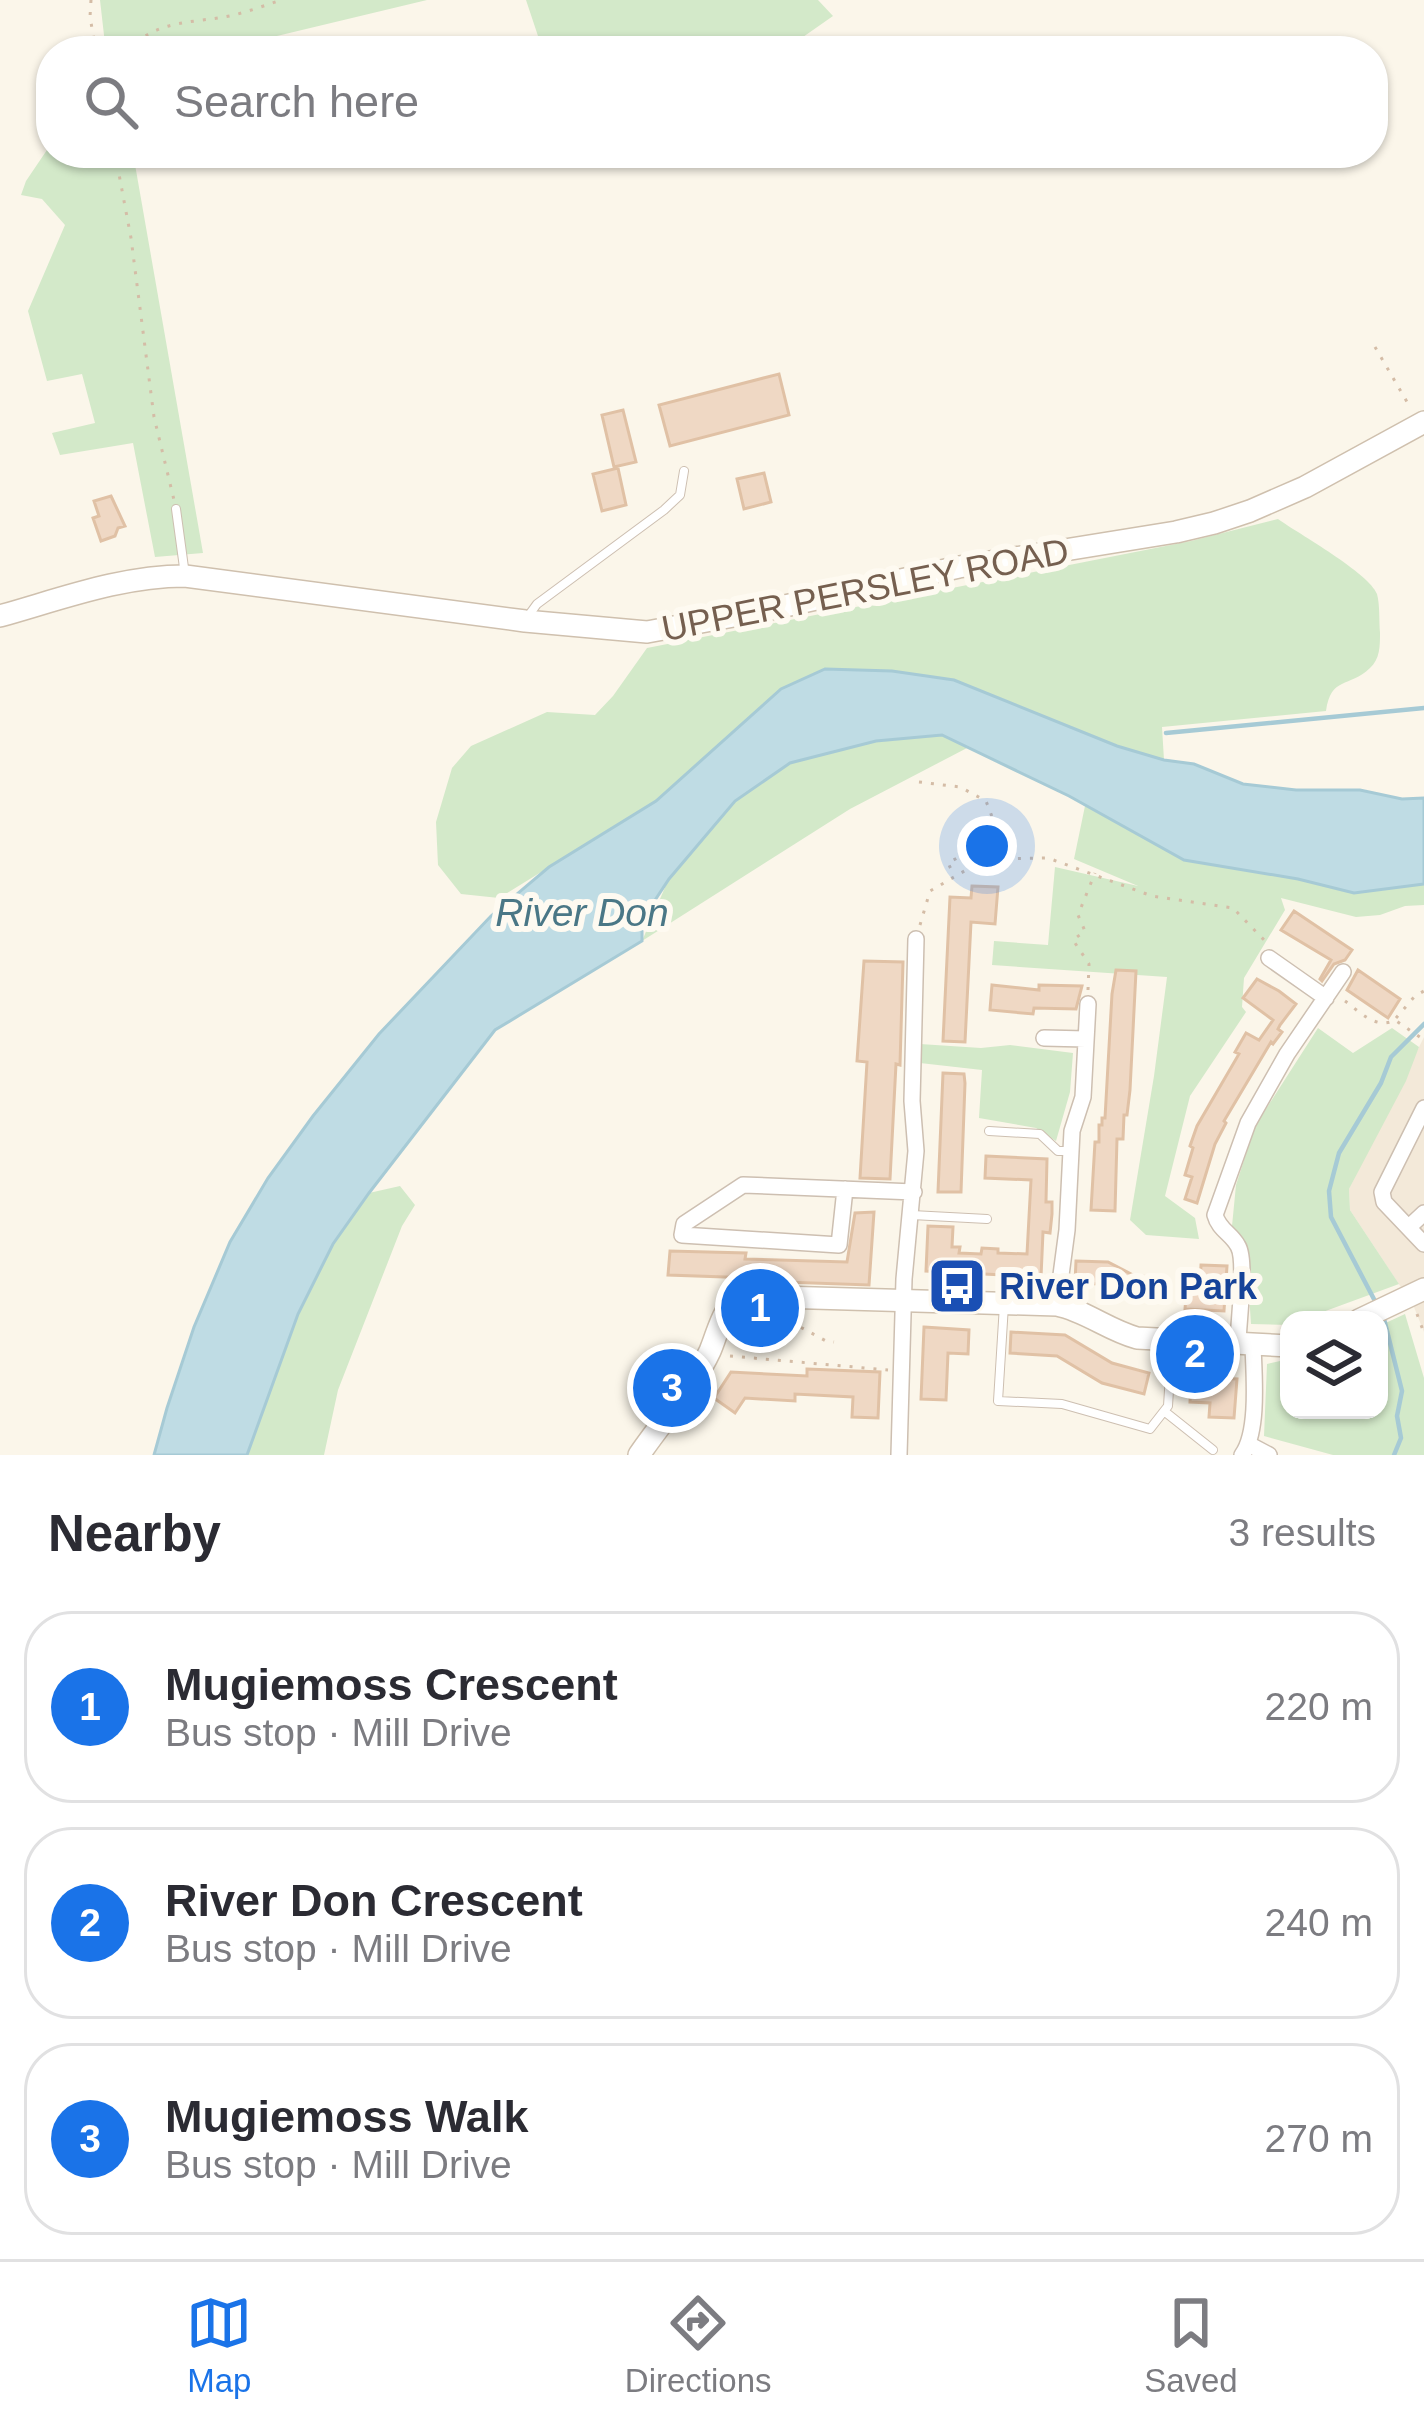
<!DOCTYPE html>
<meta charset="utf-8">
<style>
:root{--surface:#fff;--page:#f2f2f3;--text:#2b2b33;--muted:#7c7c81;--line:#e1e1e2;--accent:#1a73e8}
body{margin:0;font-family:Helvetica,sans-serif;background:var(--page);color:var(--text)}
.controls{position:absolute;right:36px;bottom:36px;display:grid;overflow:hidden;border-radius:24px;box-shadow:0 3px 9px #0004}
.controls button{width:108px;height:108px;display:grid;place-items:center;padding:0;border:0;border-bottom:3px solid var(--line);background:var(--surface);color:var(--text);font:60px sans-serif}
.you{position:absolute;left:987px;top:846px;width:42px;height:42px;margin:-30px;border:9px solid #fff;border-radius:50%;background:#1a73e8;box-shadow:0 0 0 18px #1a73e833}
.badge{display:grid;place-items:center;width:78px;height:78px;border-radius:50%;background:var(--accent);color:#fff;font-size:39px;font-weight:700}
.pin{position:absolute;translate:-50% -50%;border:6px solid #fff;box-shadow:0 3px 12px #0006}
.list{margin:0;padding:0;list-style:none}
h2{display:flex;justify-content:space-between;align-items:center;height:156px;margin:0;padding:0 48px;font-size:51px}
h2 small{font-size:39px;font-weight:400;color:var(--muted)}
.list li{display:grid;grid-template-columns:78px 1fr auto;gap:36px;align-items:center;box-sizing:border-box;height:192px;margin:0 24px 24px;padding:0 24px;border:3px solid var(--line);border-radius:48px}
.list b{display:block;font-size:45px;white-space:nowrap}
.list p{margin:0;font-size:39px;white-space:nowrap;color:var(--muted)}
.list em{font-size:39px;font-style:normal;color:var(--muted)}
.icon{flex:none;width:66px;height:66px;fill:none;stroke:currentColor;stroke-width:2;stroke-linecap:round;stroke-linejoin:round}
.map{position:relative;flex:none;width:1424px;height:1455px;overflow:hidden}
.search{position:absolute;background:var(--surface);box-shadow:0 3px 9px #0004;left:36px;right:36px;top:36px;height:132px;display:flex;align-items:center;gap:30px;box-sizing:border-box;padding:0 42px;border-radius:48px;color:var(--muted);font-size:45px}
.sheet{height:804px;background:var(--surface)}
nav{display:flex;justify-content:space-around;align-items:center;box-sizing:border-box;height:168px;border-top:3px solid var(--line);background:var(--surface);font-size:33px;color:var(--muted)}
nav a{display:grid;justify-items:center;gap:6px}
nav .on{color:var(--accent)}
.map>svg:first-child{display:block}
.residential{fill:#f3e9d9}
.green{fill:#d3e9c9}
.water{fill:#bfdce4;stroke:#a6cad5;stroke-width:3}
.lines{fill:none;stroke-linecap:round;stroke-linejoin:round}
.stream{stroke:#a6cad5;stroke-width:4.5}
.building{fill:#efd8c4;stroke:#e0c1a5;stroke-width:3}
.lane-casing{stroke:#cdbfb1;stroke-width:10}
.street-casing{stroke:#cdbfb1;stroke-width:18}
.secondary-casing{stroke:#cfc0ae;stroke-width:24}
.path{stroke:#d4bca6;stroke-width:3;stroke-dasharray:3 9;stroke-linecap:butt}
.lane{stroke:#fff;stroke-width:8}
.street{stroke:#fff;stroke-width:15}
.secondary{stroke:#fff;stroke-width:21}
.labels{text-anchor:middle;stroke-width:12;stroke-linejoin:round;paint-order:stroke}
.street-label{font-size:36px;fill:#755f4f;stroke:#fefaf1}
.transit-label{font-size:36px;font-weight:bold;fill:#164399;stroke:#fefaf1;text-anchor:start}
.water-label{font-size:39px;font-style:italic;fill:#4a7786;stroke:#fefaf1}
</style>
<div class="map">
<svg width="1424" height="1455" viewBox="0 0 1424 1455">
<rect width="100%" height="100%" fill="#fbf6ea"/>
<path class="residential" d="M1424,1037V1332L1414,1307L1350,1210L1349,1189Z"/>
<path class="green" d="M100,0H427L214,51H108L105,44Z
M526,0H818L833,16L783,51H543Z
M51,144V153H133L203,553L155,557L133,443L60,455L52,433L95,423L82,374L47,381L28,311L65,225L42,199L21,195L26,181Z
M1278,519C1299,534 1369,573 1377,594C1380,605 1379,621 1380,633C1380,646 1380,659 1370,668C1349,688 1331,676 1326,711L1162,727L1164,760L1117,746L954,680L781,689L656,801L499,898L461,894L438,865L436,822L452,768L471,746L547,712L595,715L613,696L647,648L1191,541Z
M942,735L967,748L850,809L642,941L669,878L735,801L790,763L881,740Z
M1085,806L1184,860L1298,879L1354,893L1424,884V905L1405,906L1380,915L1356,917L1281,898L1285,910L1244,978L1242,1007L1246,1012L1190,1096L1165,1196L1195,1218L1199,1239L1146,1235L1130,1220L1154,1076L1167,977L992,965L994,941L1048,945L1055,867L1138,886L1074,859Z
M1318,1028L1353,1053L1392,1028L1419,1047L1406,1081L1349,1189L1350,1210L1399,1284L1301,1320H1289L1288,1325L1251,1324L1246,1248L1232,1226L1236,1185L1255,1126Z
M920,1044L981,1048L1010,1045L1073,1053L1070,1092L1056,1141L1036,1128L979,1118L982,1070L920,1063Z
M400,1186L415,1205L402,1226L338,1390L324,1455H247L298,1314L333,1244L369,1193Z
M1405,1314L1424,1378V1455H1333L1264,1436L1267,1364L1289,1359V1410H1379V1326Z"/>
<path class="water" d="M825,669L892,671L954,680L1117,746L1164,760L1194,764L1243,784L1296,790H1360L1402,799L1424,798V884L1354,893L1298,879L1184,860L1069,796L942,735L876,741L790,763L735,801L669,879L642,920V941L495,1030L369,1193L333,1244L298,1314L247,1455H154L167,1408L194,1327L230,1242L268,1178L313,1116L379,1034L491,916L549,867L656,801L781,689Z"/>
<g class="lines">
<path class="stream" d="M1166,733L1424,708
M1376,1303L1331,1217L1329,1191L1339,1153L1381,1083L1391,1057L1424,1024
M1384,1319L1402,1391L1397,1416L1401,1438L1394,1455"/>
</g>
<path class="building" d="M779,374L789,415L670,446L659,405Z
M623,410L636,462L614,467L602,415Z
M618,468L626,505L602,511L593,474Z
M764,473L771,502L744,509L737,479Z
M111,496L125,526L118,528L115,536L101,541L93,518L99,516L94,501Z
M972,886L998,887L995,924L971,922L965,1042L943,1041L950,897L971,898Z
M1294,911L1352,950L1345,960L1334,964L1322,981L1320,979L1331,960L1281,930Z
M864,961L903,962L900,1065L896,1064L890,1179L860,1178L867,1062L857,1061Z
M1116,970L1136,971L1130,1090L1127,1115H1124L1123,1139H1117L1115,1211L1091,1210L1095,1142H1099V1125H1102V1118H1105L1112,994Z
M1358,970L1400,999L1388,1018L1347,990Z
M1257,979L1279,991L1296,1004L1280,1025L1278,1029L1282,1032L1273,1044L1271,1042L1224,1121L1226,1123L1215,1144L1197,1203L1185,1199L1192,1177L1185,1175L1193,1148L1190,1146L1197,1126L1239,1054L1235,1052L1246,1033L1259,1040L1273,1020L1243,998Z
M992,985L1039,990V985L1082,986L1076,1009L1034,1008L1033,1014L990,1010Z
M943,1073L964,1074L965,1083L961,1192H938Z
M986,1156L1047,1159L1046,1202H1052V1214L1050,1233L1043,1232L1041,1277L926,1271L928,1226L953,1227L952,1247H960L959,1253L981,1254L982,1248L998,1249V1253L1027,1254L1031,1180L985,1178Z
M874,1212L869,1285L753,1281V1278L668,1275L670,1251L746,1253L745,1259L847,1262L855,1213Z
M1076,1261L1108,1262L1135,1276L1156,1277L1155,1299L1125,1297L1100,1284L1075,1283Z
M1201,1265L1227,1266L1224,1311L1185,1309L1187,1284L1200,1285Z
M924,1327L969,1330L968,1354L948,1353L946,1400L921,1399Z
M1011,1332L1065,1335L1112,1363L1149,1373L1144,1394L1102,1383L1057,1356L1010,1353Z
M807,1369L880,1372L878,1418L852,1417L853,1397L795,1394V1401L745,1398L735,1413L714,1398L731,1372L807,1376Z
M1191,1377L1237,1379L1234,1418L1209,1417L1210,1403L1190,1402Z"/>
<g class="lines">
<g class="lane-casing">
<path id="lane" d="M176,509L185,575
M526,619L537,604L664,510L680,495L684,471
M989,1131L1040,1134L1058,1151H1071
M912,1215L987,1219
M1004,1305L998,1401L1062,1404L1150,1429L1168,1406L1172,1342
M1164,1411L1213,1450"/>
</g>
<g class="street-casing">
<path id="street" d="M1269,958L1326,998
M1044,1038L1086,1039
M1424,1108L1382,1192L1384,1202L1424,1244
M845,1189L839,1245L682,1235L684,1224L743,1185L914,1192
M1409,1227L1424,1213
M1057,1305L1067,1230L1072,1131L1083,1097L1088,1004
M1238,1344C1238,1324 1247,1261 1238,1246C1231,1233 1219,1230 1215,1215L1248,1123L1287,1054L1343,972
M1250,1445L1269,1455
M899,1455L904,1279L916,1151L912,1101L916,939
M1242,1455C1259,1432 1254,1375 1253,1346"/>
</g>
<g class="secondary-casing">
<path id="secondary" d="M0,616C61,599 121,576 185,576L525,621L647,632L776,608L959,567L1176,532L1214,523L1250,511L1305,487L1424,422
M1359,1320L1424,1289
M639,1455C660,1424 695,1384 710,1351C719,1330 722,1305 744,1296L1057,1305C1086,1311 1108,1330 1137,1338L1289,1346"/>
</g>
<path class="path" d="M91,0L90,17L96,51
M127,51C158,18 193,24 234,15C250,11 266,5 281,0
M115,153L131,238L154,417L174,500
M1375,347L1410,407
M919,782L960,787L986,801L999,835L948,863L954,875
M920,925L930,891L985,859L1048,858L1152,896L1233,908L1267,943
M1088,990L1089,964L1073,940L1085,931L1078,915L1095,873
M1345,1001C1360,1012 1376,1030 1395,1020L1424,1040
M1396,1018L1415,996L1424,991
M1417,1314L1424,1333
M780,1316L826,1341L834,1342
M730,1356L888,1370"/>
<use href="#lane" class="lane"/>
<use href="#street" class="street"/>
<use href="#secondary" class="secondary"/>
</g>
<defs>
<g id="bus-square" transform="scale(3)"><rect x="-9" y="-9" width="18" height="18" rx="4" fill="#1a4fb4" stroke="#fefaf1"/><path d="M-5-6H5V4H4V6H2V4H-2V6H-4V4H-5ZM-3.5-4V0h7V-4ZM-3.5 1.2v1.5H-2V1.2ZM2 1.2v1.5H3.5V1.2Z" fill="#fff"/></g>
</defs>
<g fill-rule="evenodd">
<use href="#bus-square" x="957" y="1286"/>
</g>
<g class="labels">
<g class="street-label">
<text transform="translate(865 589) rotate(-11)" y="13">UPPER PERSLEY ROAD</text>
</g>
<g class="transit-label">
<text x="999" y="1299">River Don Park</text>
</g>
<g class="water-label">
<text x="582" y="926">River Don</text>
</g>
</g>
</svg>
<div class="controls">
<button><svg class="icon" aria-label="layers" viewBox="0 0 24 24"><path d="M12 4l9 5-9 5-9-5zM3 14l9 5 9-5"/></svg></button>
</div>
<div class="you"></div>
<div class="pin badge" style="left:760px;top:1308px">1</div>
<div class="pin badge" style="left:1195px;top:1354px">2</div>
<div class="pin badge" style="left:672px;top:1388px">3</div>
<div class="search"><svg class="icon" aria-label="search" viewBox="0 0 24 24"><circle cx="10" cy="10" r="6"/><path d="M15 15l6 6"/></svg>Search here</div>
</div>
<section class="sheet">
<h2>Nearby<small>3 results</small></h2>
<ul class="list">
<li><span class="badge">1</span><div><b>Mugiemoss Crescent</b><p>Bus stop · Mill Drive</p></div><em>220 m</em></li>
<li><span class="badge">2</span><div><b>River Don Crescent</b><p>Bus stop · Mill Drive</p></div><em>240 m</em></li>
<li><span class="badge">3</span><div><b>Mugiemoss Walk</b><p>Bus stop · Mill Drive</p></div><em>270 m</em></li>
</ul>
</section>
<nav>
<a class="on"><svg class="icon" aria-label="map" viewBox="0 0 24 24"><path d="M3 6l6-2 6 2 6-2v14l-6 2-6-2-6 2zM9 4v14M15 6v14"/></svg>Map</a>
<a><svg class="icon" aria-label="directions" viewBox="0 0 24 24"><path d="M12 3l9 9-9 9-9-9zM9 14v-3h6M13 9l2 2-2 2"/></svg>Directions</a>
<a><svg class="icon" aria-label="saved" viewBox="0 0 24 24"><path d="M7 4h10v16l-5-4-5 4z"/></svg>Saved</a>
</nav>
